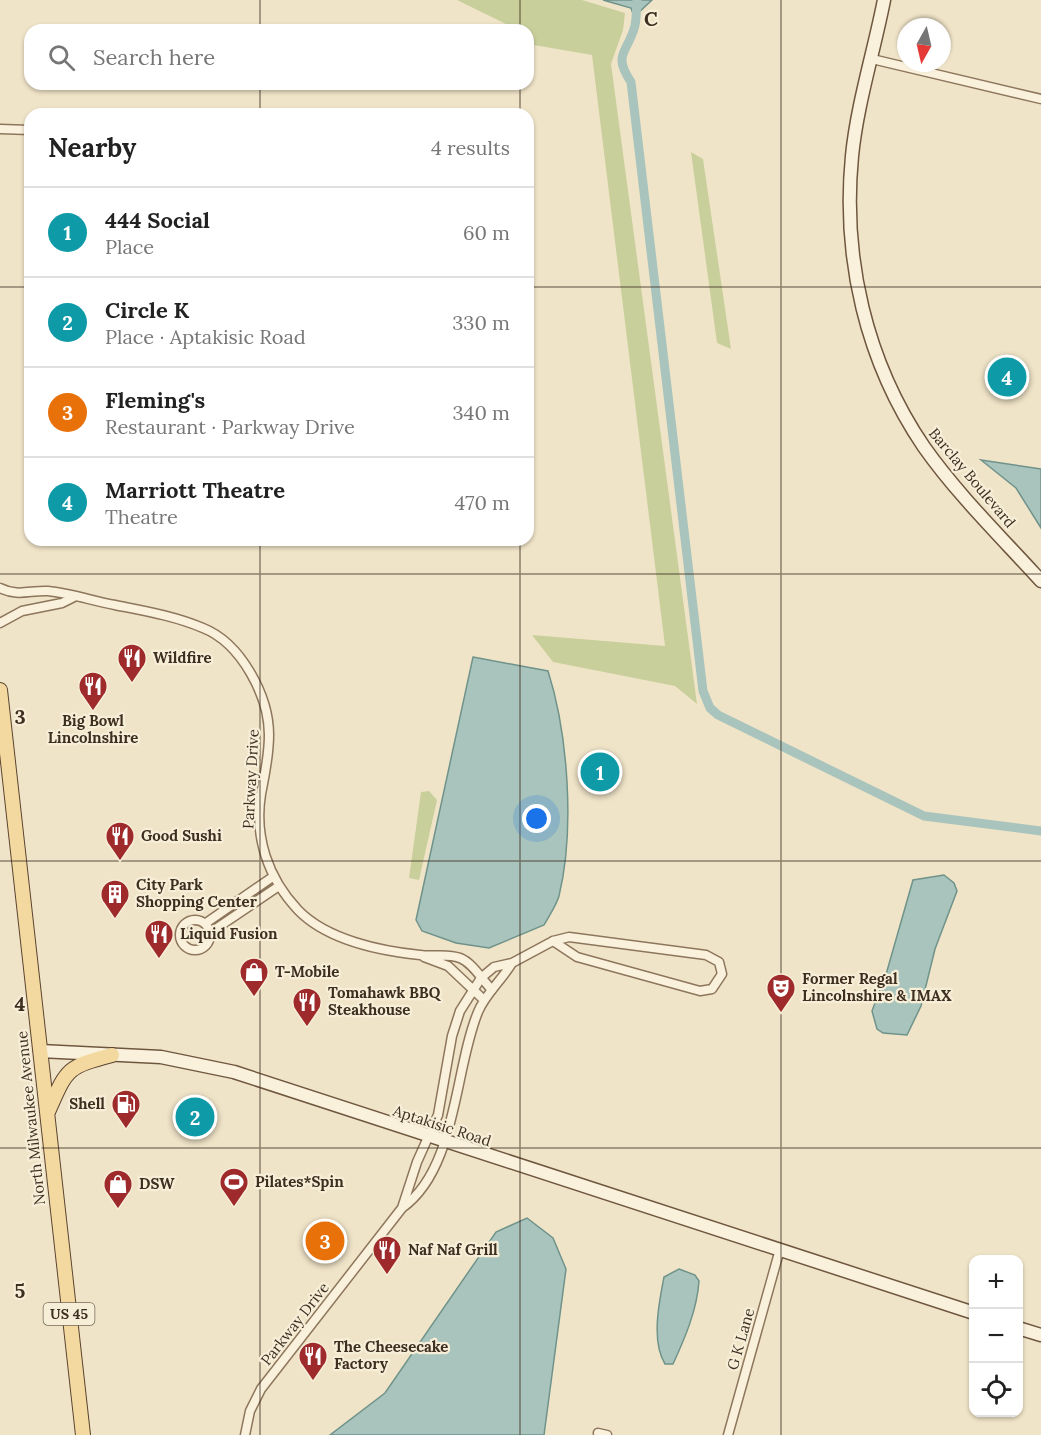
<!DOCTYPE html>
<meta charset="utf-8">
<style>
:root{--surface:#fff;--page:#f2f2f2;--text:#222;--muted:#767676;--line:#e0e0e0;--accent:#9e2a2b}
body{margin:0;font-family:Lora,serif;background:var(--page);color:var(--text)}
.controls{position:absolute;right:18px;bottom:18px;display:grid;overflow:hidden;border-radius:12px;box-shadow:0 2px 4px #0004}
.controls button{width:54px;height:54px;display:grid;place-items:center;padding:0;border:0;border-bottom:2px solid var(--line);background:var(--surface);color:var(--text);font:30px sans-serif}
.compass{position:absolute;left:897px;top:18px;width:54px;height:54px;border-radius:50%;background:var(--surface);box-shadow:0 2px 4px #0004;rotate:188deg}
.you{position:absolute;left:537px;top:819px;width:21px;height:21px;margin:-15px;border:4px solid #fff;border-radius:50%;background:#1a73e8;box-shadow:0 0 0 9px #1a73e833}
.badge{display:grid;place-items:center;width:39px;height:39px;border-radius:50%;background:var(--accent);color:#fff;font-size:20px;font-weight:700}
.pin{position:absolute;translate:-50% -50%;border:3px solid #fff;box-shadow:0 2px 6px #0006}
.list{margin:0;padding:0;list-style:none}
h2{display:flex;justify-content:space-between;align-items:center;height:78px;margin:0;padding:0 24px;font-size:26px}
h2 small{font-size:20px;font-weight:400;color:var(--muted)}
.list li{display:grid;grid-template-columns:39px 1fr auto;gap:18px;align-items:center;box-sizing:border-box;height:90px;padding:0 24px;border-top:2px solid var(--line)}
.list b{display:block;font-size:22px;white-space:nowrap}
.list p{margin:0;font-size:20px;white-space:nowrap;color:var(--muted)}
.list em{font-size:20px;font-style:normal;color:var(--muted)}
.icon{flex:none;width:33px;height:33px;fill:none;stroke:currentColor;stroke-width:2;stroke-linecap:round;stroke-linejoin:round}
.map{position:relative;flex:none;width:1041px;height:1435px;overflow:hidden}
.search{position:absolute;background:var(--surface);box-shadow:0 2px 4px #0004;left:24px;top:24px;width:510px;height:66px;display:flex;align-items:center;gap:15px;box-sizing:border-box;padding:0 21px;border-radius:18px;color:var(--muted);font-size:22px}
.panel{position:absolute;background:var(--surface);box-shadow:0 2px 4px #0004;left:24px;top:108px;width:510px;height:438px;border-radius:18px}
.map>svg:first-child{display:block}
.green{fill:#c9cf9b}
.water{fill:#a9c4bc;stroke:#6f938a;stroke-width:1.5}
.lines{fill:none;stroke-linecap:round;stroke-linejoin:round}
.canal{stroke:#a9c4bc;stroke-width:9}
.street-casing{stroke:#8d765c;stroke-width:11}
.secondary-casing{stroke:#6f573f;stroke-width:15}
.primary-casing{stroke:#5b4430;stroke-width:16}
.street{stroke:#faf1dc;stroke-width:8}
.secondary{stroke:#faf1dc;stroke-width:12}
.primary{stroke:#f3d9a0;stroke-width:14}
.grid{fill:none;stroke:#3d2e20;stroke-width:1.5;stroke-opacity:0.55}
.labels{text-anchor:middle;stroke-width:4.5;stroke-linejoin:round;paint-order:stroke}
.shield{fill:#f7eed8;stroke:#756857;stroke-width:1.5}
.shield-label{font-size:14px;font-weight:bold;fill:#3d2e20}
.street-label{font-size:15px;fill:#3d2e20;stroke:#f7eed8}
.poi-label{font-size:15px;font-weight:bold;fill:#3d2e20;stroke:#f7eed8;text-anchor:start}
.grid-label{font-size:20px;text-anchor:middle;font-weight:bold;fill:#3d2e20;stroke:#f7eed8;stroke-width:4.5;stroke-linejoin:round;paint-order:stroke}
</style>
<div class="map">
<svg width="1041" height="1435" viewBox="0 0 1041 1435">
<rect width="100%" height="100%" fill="#f0e4c8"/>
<path class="green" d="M457,0H582L625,13L623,30L611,64L697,704L675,686L553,662L532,635L665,646L592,55L528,44V30H518Z
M691,152L703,159L731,349L717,343Z
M429,791L437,800L419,880L409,878L421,792Z"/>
<path class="water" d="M603,0H652L634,17L631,8Z
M981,460L1041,469V528L1016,488Z
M473,657L548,671C568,734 575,830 559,896C556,906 549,916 544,925L489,948L456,943L422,931L416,920Z
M944,875L954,883L957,891L935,949L921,1006L907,1035L883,1033L877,1029L872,1011L887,971L913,880Z
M527,1218L553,1238L566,1269L544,1435H330L385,1393L496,1232Z
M679,1269L695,1275L699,1281C697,1310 685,1338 673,1364H665C651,1341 659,1303 664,1277Z"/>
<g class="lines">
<path class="canal" d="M637,0C636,9 637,21 634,29C626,54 613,55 631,82L703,691L710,708L718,715L924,816L1041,831"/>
<g class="street-casing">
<path id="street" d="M872,59L1041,99
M0,129L30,130
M0,588C18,597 30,590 48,591C70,593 93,601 115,605C145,611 175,616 203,628C241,643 269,696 269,735C269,756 265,774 261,794C254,837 268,878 298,910C327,940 381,951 420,955C434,957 447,953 460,958C473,963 483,981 492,990
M0,623L22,611L62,603L74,597
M180 935a15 15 0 1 1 30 0a15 15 0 1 1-30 0Z
M206,923L274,876
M211,932L279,886
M424,957L448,966L484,1000
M402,1208L417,1162L438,1115L452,1036L460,1011L481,978L494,967L512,963L553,941L569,937L706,955L719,962L722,974L712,989L700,991L577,957L553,941
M598,1433L607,1435
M245,1435L250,1411L261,1389L402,1208C457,1169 454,1070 478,1012C485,994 502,980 512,963
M728,1435L780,1249"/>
</g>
<g class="secondary-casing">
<path id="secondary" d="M884,0C874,51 857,105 852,156C842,258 866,362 924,447C958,495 1001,537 1041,581
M40,1051L161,1057L234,1072L974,1313
M1018,1328L1041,1335"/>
</g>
<g class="primary-casing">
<path id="primary" d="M0,690L83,1435
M48,1112C67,1069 66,1067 112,1055"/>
</g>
<use href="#street" class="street"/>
<use href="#secondary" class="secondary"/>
<use href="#primary" class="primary"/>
</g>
<path class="grid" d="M260,0V30M520,0V30M781,0V1435M260,84V114M520,84V114M0,287H30M528,287H1041M260,540V1435M520,540V1435M0,574H1041M0,861H1041M0,1148H1041"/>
<defs>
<g id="restaurant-pin" transform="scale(1.5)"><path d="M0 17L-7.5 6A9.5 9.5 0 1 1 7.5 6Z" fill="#9e2a2b" stroke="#f7eed8"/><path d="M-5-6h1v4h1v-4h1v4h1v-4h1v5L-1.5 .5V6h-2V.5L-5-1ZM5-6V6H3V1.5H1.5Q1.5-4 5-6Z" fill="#fff"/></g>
<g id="building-pin" transform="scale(1.5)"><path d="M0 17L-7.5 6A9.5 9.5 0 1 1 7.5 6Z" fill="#9e2a2b" stroke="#f7eed8"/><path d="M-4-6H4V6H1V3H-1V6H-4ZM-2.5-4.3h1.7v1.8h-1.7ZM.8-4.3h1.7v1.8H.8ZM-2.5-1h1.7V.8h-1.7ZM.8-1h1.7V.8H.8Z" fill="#fff"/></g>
<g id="shop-pin" transform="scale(1.5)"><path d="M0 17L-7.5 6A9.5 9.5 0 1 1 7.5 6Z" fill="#9e2a2b" stroke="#f7eed8"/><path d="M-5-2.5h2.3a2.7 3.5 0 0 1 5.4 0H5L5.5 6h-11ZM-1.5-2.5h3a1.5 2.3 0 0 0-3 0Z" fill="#fff"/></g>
<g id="theatre-pin" transform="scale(1.5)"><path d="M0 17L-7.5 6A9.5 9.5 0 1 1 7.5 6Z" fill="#9e2a2b" stroke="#f7eed8"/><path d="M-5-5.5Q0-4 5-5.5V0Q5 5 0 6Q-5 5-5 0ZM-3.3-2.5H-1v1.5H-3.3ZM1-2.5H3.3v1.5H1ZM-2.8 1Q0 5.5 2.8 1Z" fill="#fff"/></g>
<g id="fuel-pin" transform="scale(1.5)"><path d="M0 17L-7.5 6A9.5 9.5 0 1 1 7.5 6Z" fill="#9e2a2b" stroke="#f7eed8"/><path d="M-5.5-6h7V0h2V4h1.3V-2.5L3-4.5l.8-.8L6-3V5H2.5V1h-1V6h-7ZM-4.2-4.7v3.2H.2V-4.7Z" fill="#fff"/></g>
<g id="stadium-pin" transform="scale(1.5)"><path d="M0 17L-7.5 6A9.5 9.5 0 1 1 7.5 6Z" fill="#9e2a2b" stroke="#f7eed8"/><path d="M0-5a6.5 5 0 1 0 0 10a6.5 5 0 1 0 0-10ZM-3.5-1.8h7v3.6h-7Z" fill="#fff"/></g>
</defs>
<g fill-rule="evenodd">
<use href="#restaurant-pin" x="132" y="658"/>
<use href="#restaurant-pin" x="93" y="686"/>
<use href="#restaurant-pin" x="120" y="836"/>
<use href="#building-pin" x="115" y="894"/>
<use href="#restaurant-pin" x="159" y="934"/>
<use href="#shop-pin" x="254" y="972"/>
<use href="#theatre-pin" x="781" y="988"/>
<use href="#restaurant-pin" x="307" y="1002"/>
<use href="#fuel-pin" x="126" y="1104"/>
<use href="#stadium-pin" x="234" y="1182"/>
<use href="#shop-pin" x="118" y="1184"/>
<use href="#restaurant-pin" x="387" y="1250"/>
<use href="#restaurant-pin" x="313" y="1356"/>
</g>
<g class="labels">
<rect class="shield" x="43.5" y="1303" width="51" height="22" rx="4.5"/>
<g class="shield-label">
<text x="69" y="1319">US 45</text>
</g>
<g class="street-label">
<text transform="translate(972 478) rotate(50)" y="5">Barclay Boulevard</text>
<text transform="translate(251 779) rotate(-87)" y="5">Parkway Drive</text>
<text transform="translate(31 1118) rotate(-96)" y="5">North Milwaukee Avenue</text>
<text transform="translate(442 1126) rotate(18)" y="5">Aptakisic Road</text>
<text transform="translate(295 1324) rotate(-52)" y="5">Parkway Drive</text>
<text transform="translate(741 1339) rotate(-74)" y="5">G K Lane</text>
</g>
<g class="poi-label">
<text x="153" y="663">Wildfire</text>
<text x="93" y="726" text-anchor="middle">Big Bowl<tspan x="93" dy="17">Lincolnshire</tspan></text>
<text x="141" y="841">Good Sushi</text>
<text x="136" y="890">City Park<tspan x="136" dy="17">Shopping Center</tspan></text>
<text x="180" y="939">Liquid Fusion</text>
<text x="275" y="977">T-Mobile</text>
<text x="802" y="984">Former Regal<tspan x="802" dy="17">Lincolnshire &amp; IMAX</tspan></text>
<text x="328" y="998">Tomahawk BBQ<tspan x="328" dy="17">Steakhouse</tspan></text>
<text x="105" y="1109" text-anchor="end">Shell</text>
<text x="255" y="1187">Pilates*Spin</text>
<text x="139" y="1189">DSW</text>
<text x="408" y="1255">Naf Naf Grill</text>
<text x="334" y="1352">The Cheesecake<tspan x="334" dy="17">Factory</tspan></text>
</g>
</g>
<g class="grid-label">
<text x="651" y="26">C</text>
<text x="20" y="724">3</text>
<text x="20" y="1011">4</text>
<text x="20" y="1298">5</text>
</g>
</svg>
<div class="controls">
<button>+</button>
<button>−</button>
<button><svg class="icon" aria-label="locate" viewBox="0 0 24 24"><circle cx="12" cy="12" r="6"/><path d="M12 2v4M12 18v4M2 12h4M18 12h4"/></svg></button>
</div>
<svg class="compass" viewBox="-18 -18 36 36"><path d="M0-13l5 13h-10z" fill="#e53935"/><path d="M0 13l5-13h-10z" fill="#767676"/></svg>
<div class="you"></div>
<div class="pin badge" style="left:600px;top:772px;background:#0f9aa8">1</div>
<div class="pin badge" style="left:195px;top:1117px;background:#0f9aa8">2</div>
<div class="pin badge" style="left:325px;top:1241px;background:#e8710a">3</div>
<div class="pin badge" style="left:1007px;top:377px;background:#0f9aa8">4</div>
<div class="search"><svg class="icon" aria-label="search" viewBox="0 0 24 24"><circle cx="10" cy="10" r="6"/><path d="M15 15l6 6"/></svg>Search here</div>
<section class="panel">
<h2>Nearby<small>4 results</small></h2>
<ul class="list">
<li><span class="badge" style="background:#0f9aa8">1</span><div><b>444 Social</b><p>Place</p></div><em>60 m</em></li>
<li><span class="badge" style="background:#0f9aa8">2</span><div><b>Circle K</b><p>Place · Aptakisic Road</p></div><em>330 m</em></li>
<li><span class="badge" style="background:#e8710a">3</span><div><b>Fleming's</b><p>Restaurant · Parkway Drive</p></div><em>340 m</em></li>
<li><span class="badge" style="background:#0f9aa8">4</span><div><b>Marriott Theatre</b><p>Theatre</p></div><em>470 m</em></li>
</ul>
</section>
</div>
